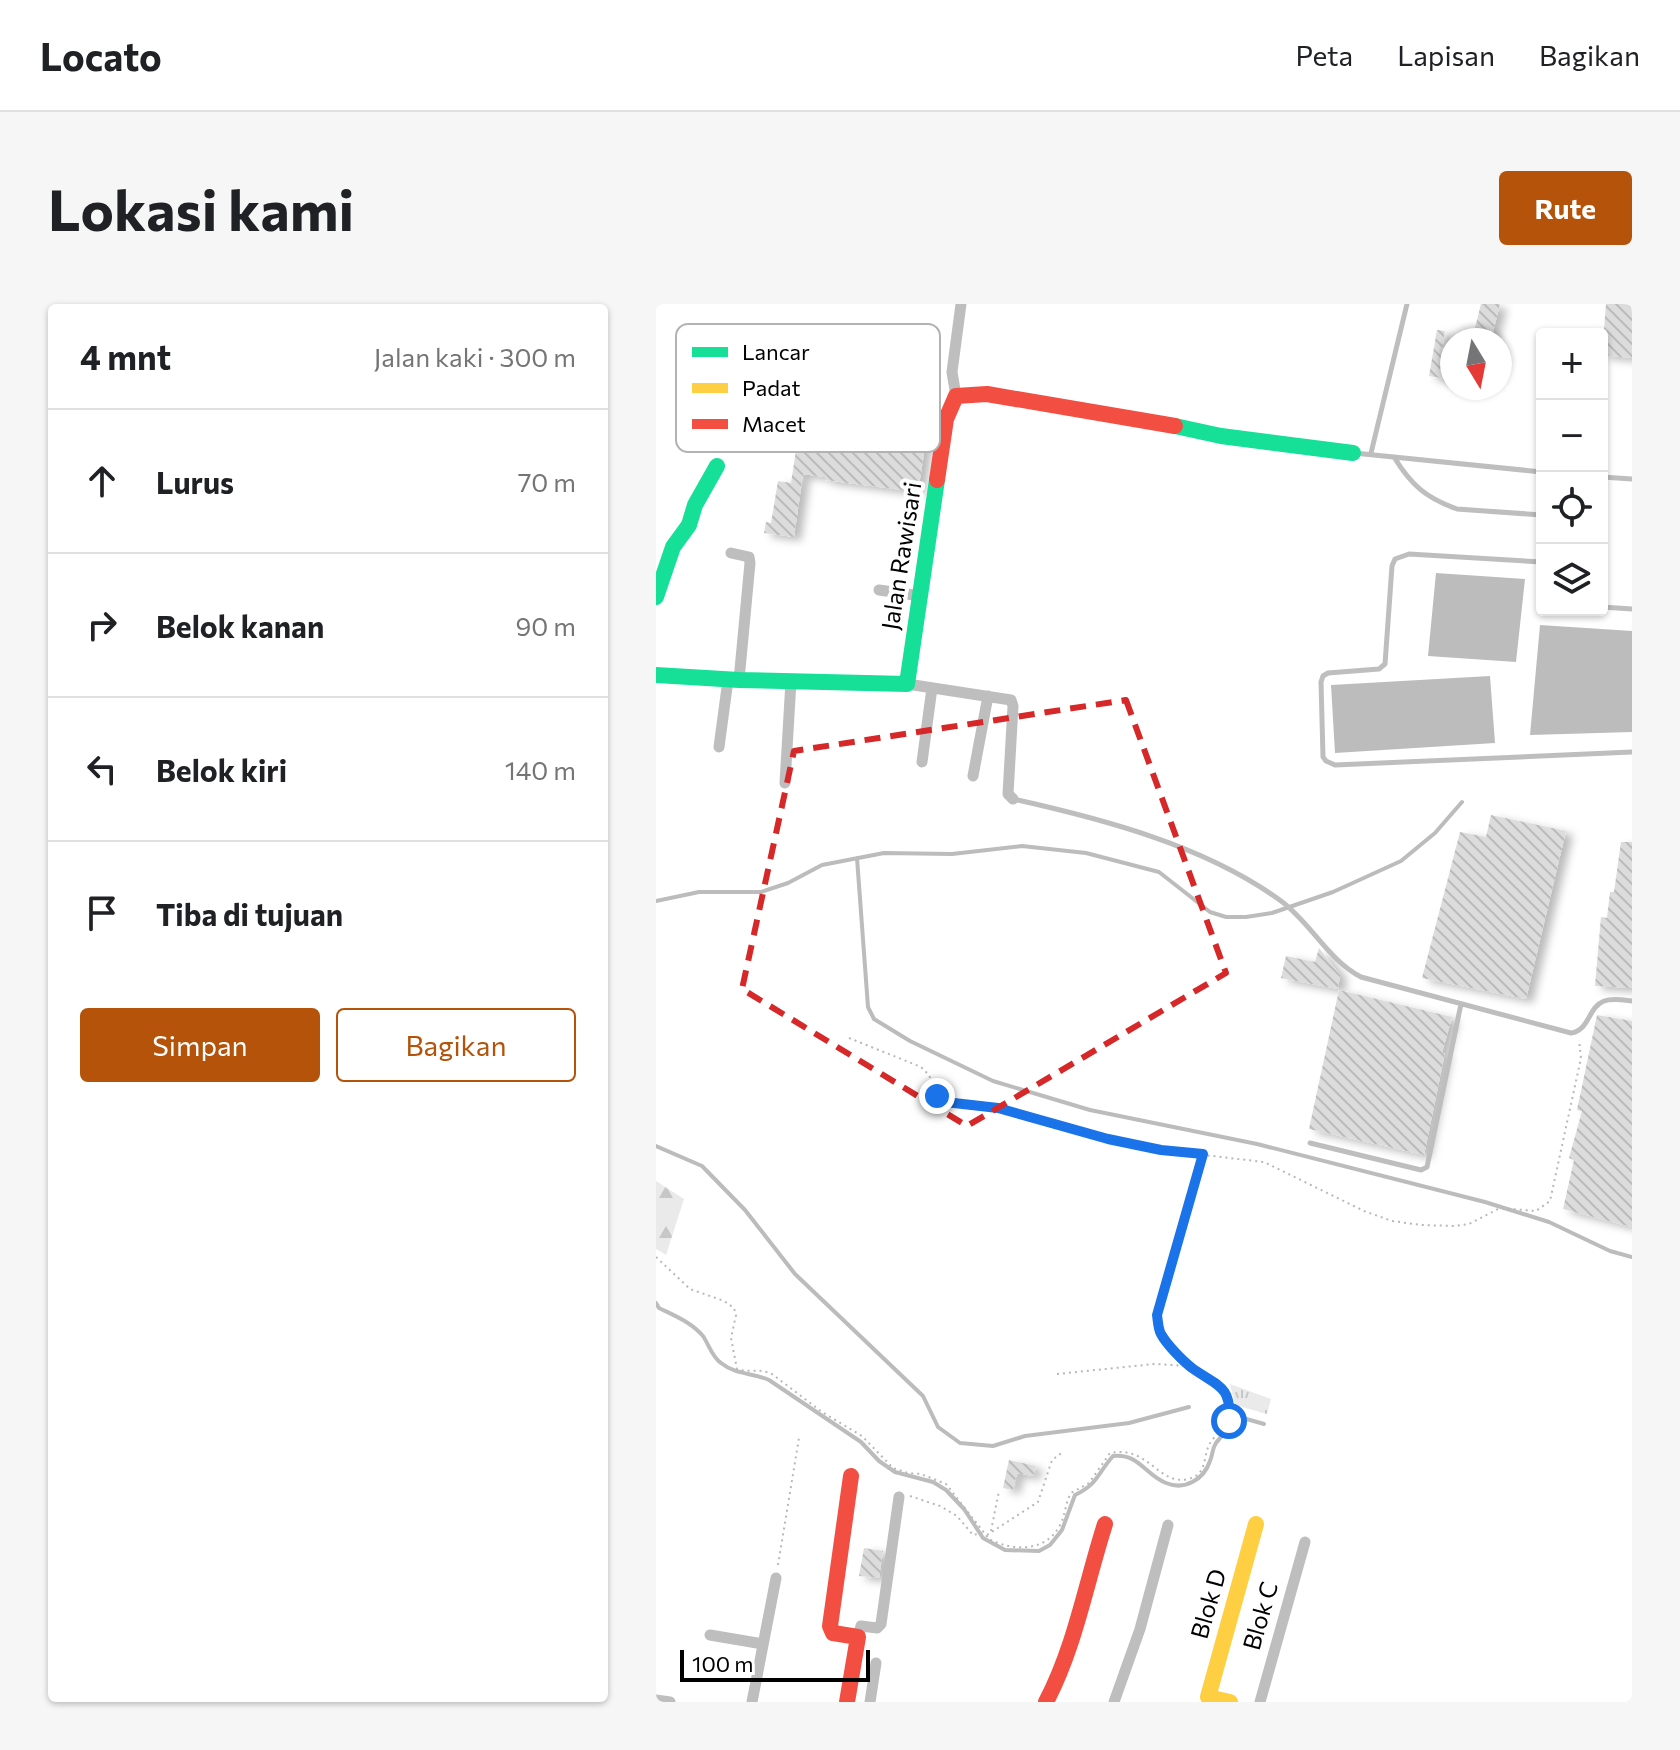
<!DOCTYPE html>
<html lang="id">
<meta charset="utf-8">
<style>
:root{--surface:#fff;--page:#f6f6f6;--text:#202124;--muted:#757577;--line:#e0e0e0;--accent:#b45309}
body{margin:0;font-family:Commissioner,sans-serif;background:var(--page);color:var(--text)}
.controls{position:absolute;right:24px;top:24px;display:grid;overflow:hidden;border-radius:8px;box-shadow:0 2px 6px #0004}
.controls button{width:72px;height:72px;display:grid;place-items:center;padding:0;border:0;border-bottom:2px solid var(--line);background:var(--surface);color:var(--text);font:40px sans-serif}
.compass{position:absolute;left:784px;top:24px;width:72px;height:72px;border-radius:50%;background:var(--surface);box-shadow:0 2px 6px #0004;rotate:170deg}
.scale{position:absolute;left:24px;bottom:20px;width:190px;box-sizing:border-box;padding-left:8px;border:4px solid #000;border-top:0;font-size:22px;line-height:28px;white-space:nowrap;color:#000;-webkit-text-stroke:6px #fff;paint-order:stroke}
.stop{position:absolute;width:24px;height:24px;margin:-18px;border:6px solid #1a73e8;border-radius:50%;background:#fff}
.stop.end{background:#1a73e8;border-color:#fff;box-shadow:0 2px 8px #0008}
.list{margin:0;padding:0;list-style:none}
h2{display:flex;justify-content:space-between;align-items:center;height:104px;margin:0;padding:0 32px;font-size:34px}
h2 small{font-size:26px;font-weight:400;color:var(--muted)}
.list li{display:grid;grid-template-columns:52px 1fr auto;gap:24px;align-items:center;box-sizing:border-box;height:144px;padding:0 32px;border-top:2px solid var(--line)}
.list b{display:block;font-size:30px;white-space:nowrap}
.list em{font-size:26px;font-style:normal;color:var(--muted)}
.actions{display:flex;gap:16px;padding:24px 32px}
.actions a{flex:1;padding:18px 0;border:2px solid var(--accent);border-radius:8px;text-align:center;font-size:28px;color:var(--accent)}
.actions .main{background:var(--accent);color:#fff}
.icon{flex:none;width:44px;height:44px;fill:none;stroke:currentColor;stroke-width:2;stroke-linecap:round;stroke-linejoin:round}
.map{position:relative;flex:none;width:976px;height:1398px;overflow:hidden;border-radius:8px}
header{display:flex;align-items:center;gap:48px;box-sizing:border-box;height:112px;padding:0 40px;background:var(--surface);border-bottom:2px solid var(--line)}
header strong{font-size:38px}
nav{display:flex;gap:44px;margin-inline-start:auto;font-size:28px}
.intro{display:flex;align-items:center;justify-content:space-between;box-sizing:border-box;height:192px;padding:0 48px}
h1{margin:0;font-size:56px}
.button{padding:20px 36px;border-radius:8px;background:var(--accent);color:#fff;font-size:28px;font-weight:700}
main{display:flex;gap:48px;padding:0 48px}
aside{flex:1;background:var(--surface);border-radius:8px;box-shadow:0 2px 6px #0004}
.map>svg:first-child{display:block}
.grass{fill:url(#grass-tufts)}
.forest{fill:url(#forest-firs)}
.water{fill:#bcbcbc}
.lines{fill:none;stroke-linecap:round;stroke-linejoin:round}
.stream{stroke:#bcbcbc;stroke-width:4}
.building{fill:url(#building-back-hatch);filter:url(#shadow)}
.path{stroke:#b8b8b8;stroke-width:2;stroke-dasharray:2 4;stroke-linecap:butt}
.lane{stroke:#bebebe;stroke-width:5}
.street{stroke:#bebebe;stroke-width:11}
.fast{stroke:#16e098;stroke-width:16}
.slow{stroke:#ffcf43;stroke-width:16}
.jam{stroke:#f24e42;stroke-width:16}
.route{stroke:#1a73e8;stroke-width:10}
.marked{fill:none;stroke:#d62828;stroke-width:6;stroke-dasharray:16 10;stroke-linejoin:round}
.labels{text-anchor:middle;stroke-width:8;stroke-linejoin:round;paint-order:stroke}
.street-label{font-size:24px;fill:#000;stroke:#fff}
.key{fill:#fff;stroke:#b2b2b2;stroke-width:2}
.key-label{font-size:22px;fill:#000}
</style>
<header>
<strong>Locato</strong>
<nav><a>Peta</a><a>Lapisan</a><a>Bagikan</a></nav>
</header>
<div class="intro"><h1>Lokasi kami</h1><a class="button">Rute</a></div>
<main>
<aside>
<h2>4 mnt<small>Jalan kaki · 300 m</small></h2>
<ul class="list">
<li><svg class="icon" aria-label="ahead" viewBox="0 0 24 24"><path d="M12 20V5M6 11l6-6 6 6"/></svg><div><b>Lurus</b></div><em>70 m</em></li>
<li><svg class="icon" aria-label="right" viewBox="0 0 24 24"><path d="M7 20v-9h11M14 6l5 5-5 5"/></svg><div><b>Belok kanan</b></div><em>90 m</em></li>
<li><svg class="icon" aria-label="left" viewBox="0 0 24 24"><path d="M17 20v-9H6M10 6l-5 5 5 5"/></svg><div><b>Belok kiri</b></div><em>140 m</em></li>
<li><svg class="icon" aria-label="arrive" viewBox="0 0 24 24"><path d="M6 21V4h12l-3 4 3 4H6"/></svg><div><b>Tiba di tujuan</b></div></li>
</ul>
<div class="actions"><a class="main">Simpan</a><a>Bagikan</a></div>
</aside>
<div class="map">
<svg width="976" height="1398" viewBox="0 0 976 1398">
<defs>
<pattern id="grass-tufts" width="24" height="20" patternUnits="userSpaceOnUse" patternTransform="scale(2)"><rect width="24" height="20" fill="#eaeaea"/><path d="M3 7l-1-3M5 7V3M7 7l1-3M15 17l-1-3M17 17v-4M19 17l1-3" fill="none" stroke="#c7c7c7"/></pattern>
<pattern id="forest-firs" width="22" height="20" patternUnits="userSpaceOnUse" patternTransform="scale(2)"><rect width="22" height="20" fill="#eaeaea"/><path d="M5 1l3.5 6h-7zM16 11l3.5 6h-7z" fill="#c7c7c7"/></pattern>
<pattern id="building-back-hatch" width="6" height="6" patternUnits="userSpaceOnUse" patternTransform="scale(2)"><rect width="6" height="6" fill="#dcdcdc"/><path d="M-1 5l2 2M0 0l6 6M5-1l2 2" fill="none" stroke="#bbb"/></pattern>
<filter id="shadow"><feDropShadow dx="7" dy="4" stdDeviation="4" flood-color="#0004"/></filter>
</defs>
<rect width="100%" height="100%" fill="#fff"/>
<path class="grass" d="M574,1080L615,1095L611,1110L579,1101Z"/>
<path class="forest" d="M0,877L28,895L10,951L0,945Z"/>
<path class="water" d="M780,269L869,275L860,358L772,352Z
M884,321L976,327V428L874,431Z
M834,372L839,439L679,449L675,381Z"/>
<g class="lines">
<path class="stream" d="M201,554L212,703L218,715L254,737L337,777L434,806L601,840L829,898L893,918L954,947L976,953
M0,597L43,588H105L132,579L166,561L228,549L296,550L366,542L430,549L503,568L554,608L570,613H590L616,609L677,588L745,557L779,529L806,498
M0,842L46,862L89,906L139,970L267,1092L282,1123L304,1139L337,1142L369,1132L473,1119L533,1103
M0,999L3,1004C19,1012 35,1018 47,1032C53,1041 56,1053 65,1059C80,1071 97,1069 113,1076L205,1138L223,1157L239,1168L277,1178L290,1186L308,1205L327,1234L349,1246L383,1247L394,1241L406,1226L419,1191C443,1179 441,1170 457,1152C483,1149 489,1171 510,1179C529,1187 548,1175 554,1157C557,1150 556,1145 560,1139C568,1128 576,1121 587,1114L608,1120"/>
</g>
<path class="building" d="M825,0H844L835,36H816Z
M950,0H976V54L946,51Z
M781,26L789,27L784,60L796,62V76L773,72Z
M152,67L235,75L228,111L273,117L262,188L169,176V173L147,170L138,233L108,229L110,218L115,219L122,177L135,179Z
M835,511L910,527L870,695L766,674L804,528L830,533Z
M965,538H976V684L939,682L945,613L951,614L954,588H958Z
M663,644L684,671L682,685L625,674L630,652L659,658Z
M683,686L796,713L786,749H789L768,851L653,825Z
M941,711L976,717V923L907,905L918,856L913,854L926,807L921,806Z
M353,1156L380,1162L377,1172L361,1169L357,1186L347,1184Z
M208,1244L227,1247L223,1274L203,1272Z"/>
<g class="lines">
<path class="path" d="M193,734L265,763L273,771L281,792L289,798L342,804L452,835L505,846L608,858L708,907L736,917L765,921L799,922L813,920L844,904L880,907L894,897L925,754L923,736
M0,953L34,985L68,997L78,1004L80,1011L75,1034L81,1065C94,1069 104,1064 116,1070L166,1108L206,1132L237,1164L252,1169L265,1170L290,1180L333,1235C358,1248 392,1248 405,1219C410,1209 409,1199 415,1189L433,1179L454,1149C493,1141 502,1182 532,1175C551,1171 547,1154 553,1141C557,1132 569,1126 573,1117C586,1085 550,1077 534,1062C517,1047 506,1032 501,1011L547,850
M401,1070L498,1060L533,1062
M254,1192L284,1202L301,1212L317,1231L326,1229
M335,1227L343,1187
M331,1231L382,1198L396,1156L407,1148
M122,1261L143,1134"/>
<path class="lane" d="M698,149L886,168
M715,149L751,0
M738,153C755,181 770,194 801,205L886,211
M946,173L976,175
M886,258L753,250L739,255L736,262L729,360L723,365L672,369L667,372L665,378L667,453L670,457L679,461L976,448
M946,303L976,305
M357,495C447,515 550,542 625,597C655,619 672,656 705,673L915,729C934,726 932,703 948,697C957,694 967,696 976,697
M654,839L765,866L771,863L805,700"/>
<path class="street" d="M300,92L296,68L305,0
M75,249L93,253L94,259L83,376
M223,286L265,292
M251,380L355,396L357,402L352,490L357,495
M63,443L72,376
M266,458L276,384
M317,472L332,392
M129,479L135,377
M54,1331L107,1340
M202,1333L205,1322L221,1324L225,1320L243,1193
M0,1396L14,1398
M96,1398L120,1274
M214,1398L220,1359
M458,1398L484,1325L512,1221
M604,1398L649,1238"/>
<path class="fast" d="M519,122L565,132L697,149
M0,293L17,243L33,221L39,201L61,162
M0,371L83,376L251,380L281,176"/>
<path class="slow" d="M574,1398L552,1393L600,1220"/>
<path class="jam" d="M281,176L290,115L300,92L331,90L519,122
M191,1398L202,1333L177,1329L174,1322L195,1172
M390,1398C419,1343 430,1279 449,1220"/>
</g>
<g class="lines">
<path class="route" d="M281,792L289,798L342,804L452,835L505,846L547,850L501,1011C502,1017 502,1025 505,1030C511,1041 527,1057 536,1064C561,1082 576,1081 573,1117"/>
</g>
<path class="marked" d="M470,396L570,669L311,822L86,685L138,447Z"/>
<g class="labels">
<g class="street-label">
<text transform="translate(246 252) rotate(-81)" y="8">Jalan Rawisari</text>
<text transform="translate(553 1300) rotate(-74)" y="8">Blok D</text>
<text transform="translate(605 1312) rotate(-74)" y="8">Blok C</text>
</g>
</g>
<rect x="20" y="20" width="264" height="128" rx="12" class="key"/>
<rect x="36" y="43" width="36" height="10" fill="#16e098"/>
<rect x="36" y="79" width="36" height="10" fill="#ffcf43"/>
<rect x="36" y="115" width="36" height="10" fill="#f24e42"/>
<g class="key-label">
<text x="86" y="56">Lancar</text>
<text x="86" y="92">Padat</text>
<text x="86" y="128">Macet</text>
</g>
</svg>
<div class="controls">
<button>+</button>
<button>−</button>
<button><svg class="icon" aria-label="locate" viewBox="0 0 24 24"><circle cx="12" cy="12" r="6"/><path d="M12 2v4M12 18v4M2 12h4M18 12h4"/></svg></button>
<button><svg class="icon" aria-label="layers" viewBox="0 0 24 24"><path d="M12 4l9 5-9 5-9-5zM3 14l9 5 9-5"/></svg></button>
</div>
<svg class="compass" viewBox="-18 -18 36 36"><path d="M0-13l5 13h-10z" fill="#e53935"/><path d="M0 13l5-13h-10z" fill="#757577"/></svg>
<div class="scale">100 m</div>
<div class="stop" style="left:573px;top:1117px"></div>
<div class="stop end" style="left:281px;top:792px"></div>
</div>
</main>
